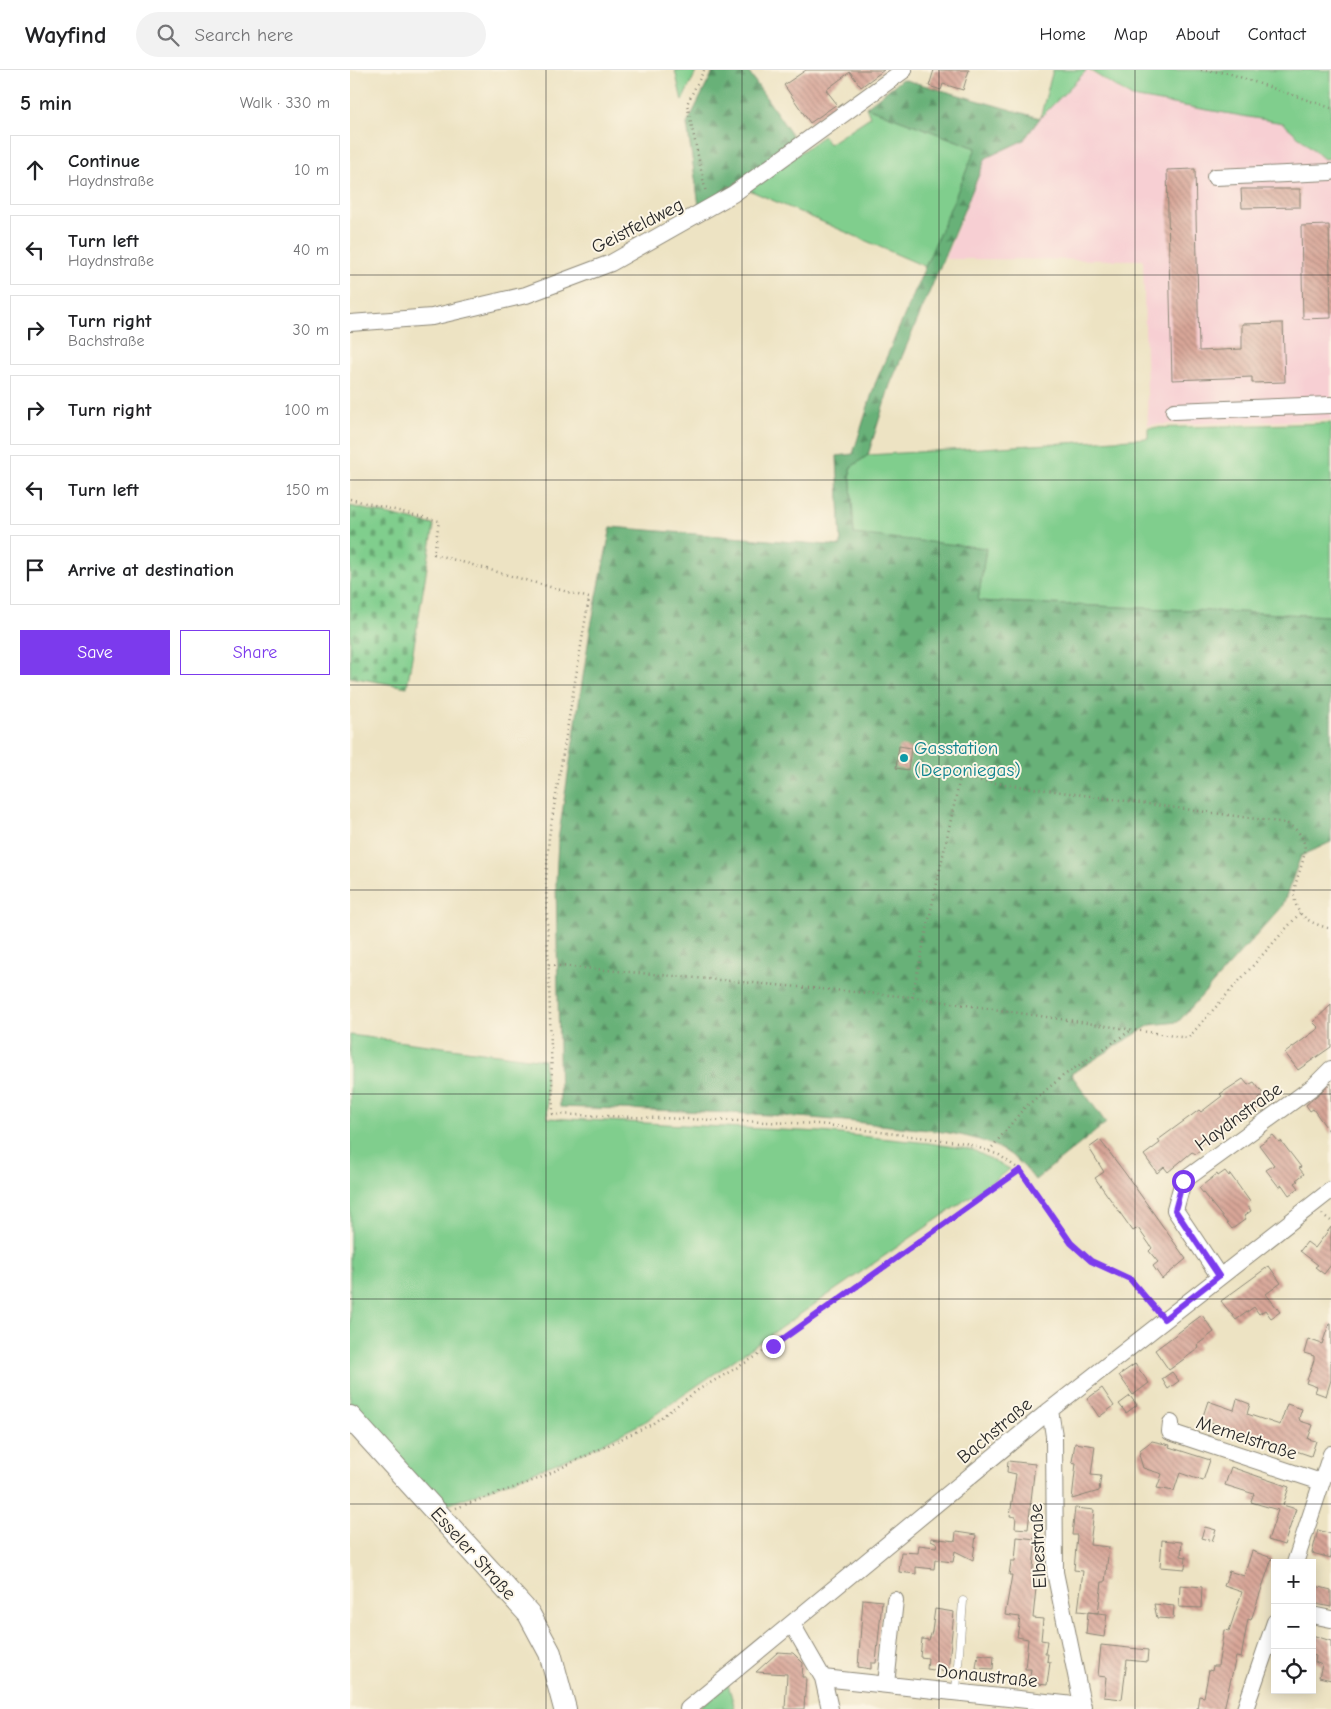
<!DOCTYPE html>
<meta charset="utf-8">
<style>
:root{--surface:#fff;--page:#f2f2f2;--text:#202124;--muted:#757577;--line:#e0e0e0;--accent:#7c3aed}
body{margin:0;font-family:"Comic Neue",sans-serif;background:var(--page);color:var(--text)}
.controls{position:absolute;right:15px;bottom:15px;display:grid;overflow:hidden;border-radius:0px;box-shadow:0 2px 12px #0003}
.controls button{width:45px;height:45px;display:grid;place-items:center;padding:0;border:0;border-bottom:1px solid var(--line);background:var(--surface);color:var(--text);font:25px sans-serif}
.stop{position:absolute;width:15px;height:15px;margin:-11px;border:4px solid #7c3aed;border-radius:50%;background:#fff}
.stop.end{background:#7c3aed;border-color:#fff;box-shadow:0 1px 5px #0008}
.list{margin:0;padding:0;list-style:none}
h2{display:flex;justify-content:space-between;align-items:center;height:65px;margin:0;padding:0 20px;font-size:21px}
h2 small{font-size:16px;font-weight:400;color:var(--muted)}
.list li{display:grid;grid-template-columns:32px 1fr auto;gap:15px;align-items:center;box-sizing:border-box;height:70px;margin:0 10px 10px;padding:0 10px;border:1px solid var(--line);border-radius:0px}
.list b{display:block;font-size:19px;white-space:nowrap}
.list p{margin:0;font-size:16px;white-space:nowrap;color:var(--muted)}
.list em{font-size:16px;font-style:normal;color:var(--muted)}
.actions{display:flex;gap:10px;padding:15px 20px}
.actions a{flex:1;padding:11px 0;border:1px solid var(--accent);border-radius:0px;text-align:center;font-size:18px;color:var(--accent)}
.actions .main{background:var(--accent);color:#fff}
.icon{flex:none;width:28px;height:28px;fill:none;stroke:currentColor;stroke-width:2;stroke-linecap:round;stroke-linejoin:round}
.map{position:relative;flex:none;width:981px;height:1639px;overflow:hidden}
header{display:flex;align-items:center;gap:30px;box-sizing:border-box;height:70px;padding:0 25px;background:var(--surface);border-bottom:1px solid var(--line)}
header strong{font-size:24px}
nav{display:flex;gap:28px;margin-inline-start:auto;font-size:18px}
.search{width:350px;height:45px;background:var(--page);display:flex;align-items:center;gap:12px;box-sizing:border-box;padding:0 18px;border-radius:28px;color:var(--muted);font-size:19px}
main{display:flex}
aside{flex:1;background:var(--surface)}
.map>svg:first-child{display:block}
.built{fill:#f7cfd3}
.grass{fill:#80ce8d;stroke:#567c5c}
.forest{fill:url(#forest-firs);stroke:#4a6e52}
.cemetery{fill:url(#cemetery-stones);stroke:#567c5c}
.building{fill:url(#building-back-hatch)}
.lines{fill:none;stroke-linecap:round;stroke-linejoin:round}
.service-casing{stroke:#8c8777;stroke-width:9}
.minor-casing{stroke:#8c8777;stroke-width:18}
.secondary-casing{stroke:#8c8777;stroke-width:24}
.path{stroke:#8c8777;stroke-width:2.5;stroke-dasharray:1 4;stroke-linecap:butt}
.service{stroke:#fff;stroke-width:8}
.minor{stroke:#fff;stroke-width:16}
.secondary{stroke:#fff;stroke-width:22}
.route{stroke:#7c3aed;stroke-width:6}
.grid{fill:none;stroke:#2b2b2b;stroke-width:1;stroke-opacity:0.55}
.culture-dot{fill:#0f9aa8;stroke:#fcf5e5;stroke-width:2}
.labels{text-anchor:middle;stroke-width:4;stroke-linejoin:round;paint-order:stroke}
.street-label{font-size:19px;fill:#2b2b2b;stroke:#fcf5e5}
.culture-label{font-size:19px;fill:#0d838f;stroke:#fcf5e5;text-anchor:start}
</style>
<header>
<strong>Wayfind</strong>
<div class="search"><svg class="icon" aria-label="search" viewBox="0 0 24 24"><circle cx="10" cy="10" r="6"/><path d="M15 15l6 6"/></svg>Search here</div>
<nav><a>Home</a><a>Map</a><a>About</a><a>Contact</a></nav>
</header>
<main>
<aside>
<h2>5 min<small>Walk · 330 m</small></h2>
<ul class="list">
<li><svg class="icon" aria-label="ahead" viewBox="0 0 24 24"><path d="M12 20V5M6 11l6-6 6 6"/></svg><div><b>Continue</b><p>Haydnstraße</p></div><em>10 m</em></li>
<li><svg class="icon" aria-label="left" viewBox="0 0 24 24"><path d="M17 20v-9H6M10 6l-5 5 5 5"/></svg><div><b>Turn left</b><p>Haydnstraße</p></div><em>40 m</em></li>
<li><svg class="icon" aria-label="right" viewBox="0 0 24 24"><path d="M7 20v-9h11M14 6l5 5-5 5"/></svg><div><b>Turn right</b><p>Bachstraße</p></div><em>30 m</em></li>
<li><svg class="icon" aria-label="right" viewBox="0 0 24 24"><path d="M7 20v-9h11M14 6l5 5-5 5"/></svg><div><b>Turn right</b></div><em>100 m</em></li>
<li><svg class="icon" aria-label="left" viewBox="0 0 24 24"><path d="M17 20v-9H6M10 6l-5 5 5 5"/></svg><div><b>Turn left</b></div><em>150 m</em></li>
<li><svg class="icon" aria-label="arrive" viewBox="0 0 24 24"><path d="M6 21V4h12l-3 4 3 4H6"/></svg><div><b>Arrive at destination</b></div></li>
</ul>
<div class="actions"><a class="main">Save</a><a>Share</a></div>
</aside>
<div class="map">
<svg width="981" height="1639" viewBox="0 0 981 1639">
<defs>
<pattern id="forest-firs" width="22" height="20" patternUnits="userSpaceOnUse" patternTransform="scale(1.25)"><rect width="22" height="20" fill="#68b178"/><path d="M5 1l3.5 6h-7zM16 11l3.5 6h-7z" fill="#569063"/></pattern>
<pattern id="cemetery-stones" width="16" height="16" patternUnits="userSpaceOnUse" patternTransform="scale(1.25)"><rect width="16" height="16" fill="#80ce8d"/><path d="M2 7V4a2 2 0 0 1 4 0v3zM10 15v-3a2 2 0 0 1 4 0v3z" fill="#69a773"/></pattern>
<pattern id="building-back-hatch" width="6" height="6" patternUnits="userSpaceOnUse" patternTransform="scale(1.25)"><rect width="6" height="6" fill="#d8a698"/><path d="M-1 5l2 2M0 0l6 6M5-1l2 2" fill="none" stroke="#af877c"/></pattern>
</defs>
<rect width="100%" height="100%" fill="#fcf5e5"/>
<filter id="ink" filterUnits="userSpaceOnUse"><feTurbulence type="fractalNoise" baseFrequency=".02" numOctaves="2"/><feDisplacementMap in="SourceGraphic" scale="10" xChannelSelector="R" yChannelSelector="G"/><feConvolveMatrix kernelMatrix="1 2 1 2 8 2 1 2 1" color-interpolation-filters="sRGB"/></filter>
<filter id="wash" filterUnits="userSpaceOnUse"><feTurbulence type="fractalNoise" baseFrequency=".0096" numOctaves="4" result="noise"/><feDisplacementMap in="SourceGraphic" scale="20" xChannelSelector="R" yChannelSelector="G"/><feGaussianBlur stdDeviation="1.12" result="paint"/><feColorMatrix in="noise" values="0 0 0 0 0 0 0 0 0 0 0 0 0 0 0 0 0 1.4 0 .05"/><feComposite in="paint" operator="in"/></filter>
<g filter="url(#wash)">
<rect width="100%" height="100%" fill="#ede3c3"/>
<path class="built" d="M737,0L782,27L933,53L974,88L981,91V350L798,355L793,190L595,189L636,88L674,70L690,48Z"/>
<path class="grass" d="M325,0H347L332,31Z
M703,0H737L690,48Z
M739,0H981V88L974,89L933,53L782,27Z
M516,37L626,78L576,197L399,120L473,66L479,74L520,47Z
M981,353V546L628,531L636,478L504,465L500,398L518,385L798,368V358Z
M0,965L194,990L198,1048L470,1062L579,1073L623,1080L660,1099L296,1351L238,1381L92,1437L0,1334Z
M378,1614L385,1639H347Z"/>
<path class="forest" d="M364,0H397L446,71L350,142L337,54Z
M552,9L690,48L674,70L636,88L540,315L518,385L500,398L504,464L636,478L628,531L981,546V772L951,786L932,837L828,952L800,955L721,1004L756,1053L685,1110C675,1097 665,1086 651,1079C619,1062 576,1060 540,1056C431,1042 320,1041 210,1037L206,811L208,770L240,561L261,457L491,476L487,386L503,384L525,314L626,78L516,37Z"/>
<path class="cemetery" d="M0,436L84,455L57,617L0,607Z"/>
<g id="blocks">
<path class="building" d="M456,0H534L511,17L500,2L476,20L487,34L460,53L434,15Z
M584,0H619L613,20L593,14L591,20L579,16Z
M845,99L849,281L892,279V254L933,253L935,312L902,313V307L822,310L817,100Z
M891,119H950V137L892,138Z
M979,155L981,248L953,249L951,156Z
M549,676L561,678L558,700L546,698Z
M981,935V977L948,1000L935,983L969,958L963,952Z
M893,1009L898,1015L904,1012L914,1025L909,1029L910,1031L880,1051L872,1060L873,1062L859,1072L852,1071L850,1081L846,1084L842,1082L818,1102L814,1097L807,1103L794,1085L810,1073L808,1070L849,1040L851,1042L872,1026L870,1024Z
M981,1013V1064L963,1039L960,1041L956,1035Z
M923,1065L929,1072L931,1071L951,1097L949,1098L954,1104L946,1110L948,1111L945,1113L949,1118L939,1125L932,1115L929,1117L916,1100L924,1095L909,1075Z
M750,1070L775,1103L836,1189L812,1209L803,1196L808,1192L799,1181L802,1178L788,1158L783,1161L745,1108L754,1102L739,1078Z
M875,1101L879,1106L880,1104L901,1133L898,1136L901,1141L894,1146L896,1149L882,1159L849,1118L867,1104L868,1106Z
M981,1157V1195L974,1204L965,1197L968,1195L950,1181L957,1172L965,1178Z
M919,1196L931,1213L916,1224L930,1242L921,1248L915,1240L909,1244L904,1237L886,1250L871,1231Z
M852,1245L864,1262L847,1275L849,1278L819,1300L805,1280Z
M979,1254H981V1310L976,1326L965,1322L967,1317L956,1313L964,1290V1286L954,1283L958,1269L972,1274Z
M785,1294L799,1313L783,1325L769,1305Z
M822,1302L829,1311L818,1319L812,1309Z
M752,1318L764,1336L749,1347L737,1329Z
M780,1326L787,1335L776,1343L769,1334Z
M887,1329L900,1334L897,1344L930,1355L937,1334L952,1339L949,1348L950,1351L963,1355L958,1369L966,1371L961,1386L852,1349L858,1331L884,1340Z
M802,1371L820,1375L819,1377L860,1390L853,1411L830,1403L824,1421L807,1418L812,1404L793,1398L789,1385L791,1379Z
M725,1373L745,1376L741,1405L751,1406L749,1421L722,1429L726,1393L722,1392Z
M658,1391L685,1394L678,1459L665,1458L666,1447L660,1446L666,1404L657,1402Z
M881,1397L939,1417L933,1435L946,1439L934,1475L918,1470L928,1440L901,1432L904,1424L875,1415Z
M725,1438L744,1440L740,1475L759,1477L755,1512H752L748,1543L728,1541L733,1501L724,1500L727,1465H722Z
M855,1457L866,1460L862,1471L851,1468Z
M968,1460L981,1464V1488L962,1483Z
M606,1462L626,1465L623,1490L605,1481L603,1492L585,1490L584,1499L566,1497V1504L549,1502L551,1482L568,1483L569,1475L586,1477L587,1473L581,1470V1468L605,1471Z
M667,1467L686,1469L682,1507L687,1508L683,1548L693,1549L691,1570L697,1571L695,1584H698L697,1591L700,1592L697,1615L679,1613L681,1599H675L678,1569L667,1567L670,1547L655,1545L662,1505H659L661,1491H665Z
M812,1470L832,1472L831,1486L836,1487L835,1499L810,1497Z
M902,1481L922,1488L901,1550L898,1549L891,1588L886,1587L874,1639H847L849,1626L854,1627L859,1600L862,1601L863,1596H868L874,1560L879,1561L892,1522L874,1516L879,1501L894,1506Z
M830,1515L852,1517L851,1538L829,1537Z
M962,1515L981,1520V1537L962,1533Z
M513,1529L532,1531L526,1593H521V1599L508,1597Z
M804,1534L824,1536L823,1549L807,1548Z
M585,1539L604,1542L598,1602L577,1599L578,1588L570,1587L572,1569L579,1570L582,1561Z
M738,1542L757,1544L754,1567L736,1564Z
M962,1565L981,1571V1610L969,1607L972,1595L965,1592L966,1586L962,1585Z
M751,1575L798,1580L797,1592L777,1590L772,1629L754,1627L756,1607L748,1606Z
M428,1582L443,1583L453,1593L452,1607H456L454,1639H435L437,1604L406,1602Z
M628,1584L644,1586L643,1599L626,1598Z"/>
</g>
</g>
<g filter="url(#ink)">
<use href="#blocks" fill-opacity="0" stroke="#8c8777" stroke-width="1"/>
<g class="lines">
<g class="service-casing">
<path id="service" d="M606,1621L613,1531"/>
</g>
<g class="minor-casing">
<path id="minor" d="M865,107L981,102
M0,253L82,247L176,225L261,193L383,124L554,0
M824,341L981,335
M869,1206L825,1140L833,1111L964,1016L981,999
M700,1340L704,1366L705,1502L733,1639
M821,1353L820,1362L971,1412
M945,1493L981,1384
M962,1545L981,1549
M442,1554L473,1608L480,1639
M473,1608L733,1636
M536,1614L545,1530
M338,1639L700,1340L981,1120
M895,1639L925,1552"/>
</g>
<g class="secondary-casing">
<path id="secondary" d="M0,1347L179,1544L200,1583L215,1639"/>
</g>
<path class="path" d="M354,0L337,34L356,123
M851,0L878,3L981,38
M0,429L89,451L84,484L239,528L199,767L196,812L203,1044L469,1054L615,1073L649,1085L670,1100L721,1173L741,1191L780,1209L805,1238
M567,696L610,708L936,753C981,778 928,810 950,843C957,852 971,856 981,859
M199,895L562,927L838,968L950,843
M562,927L610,708
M639,1081L674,1038L713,1006L780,961
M972,1144L981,1151
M106,1438L188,1409L302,1354L348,1320L407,1286L489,1231L670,1100"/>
<use href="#service" class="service"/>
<use href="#minor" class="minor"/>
<use href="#secondary" class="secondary"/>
</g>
</g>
<g class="lines" filter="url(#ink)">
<path class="route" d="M423,1276L670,1100L721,1173L741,1191L780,1209L814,1249L869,1206L825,1140L833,1111"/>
</g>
<path class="grid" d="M196,0V1639M392,0V1639M589,0V1639M785,0V1639M0,205H981M0,410H981M0,615H981M0,820H981M0,1024H981M0,1229H981M0,1434H981"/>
<circle class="culture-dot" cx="554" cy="688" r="5"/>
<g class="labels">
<g class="street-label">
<text transform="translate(287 155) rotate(-27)" y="7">Geistfeldweg</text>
<text transform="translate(888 1046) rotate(-36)" y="7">Haydnstraße</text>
<text transform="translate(644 1360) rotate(-40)" y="7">Bachstraße</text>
<text transform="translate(897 1367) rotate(18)" y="7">Memelstraße</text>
<text transform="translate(687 1476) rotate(-93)" y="7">Elbestraße</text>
<text transform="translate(124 1483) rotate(48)" y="7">Esseler Straße</text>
<text transform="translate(637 1605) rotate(6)" y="7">Donaustraße</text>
</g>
<g class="culture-label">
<text x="564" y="684">Gasstation<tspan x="564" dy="22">(Deponiegas)</tspan></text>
</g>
</g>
</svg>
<div class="controls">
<button>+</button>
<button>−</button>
<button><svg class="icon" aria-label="locate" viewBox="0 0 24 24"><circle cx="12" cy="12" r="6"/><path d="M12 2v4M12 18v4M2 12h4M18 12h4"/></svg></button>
</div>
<div class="stop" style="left:833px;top:1111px"></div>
<div class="stop end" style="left:423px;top:1276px"></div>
</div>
</main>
